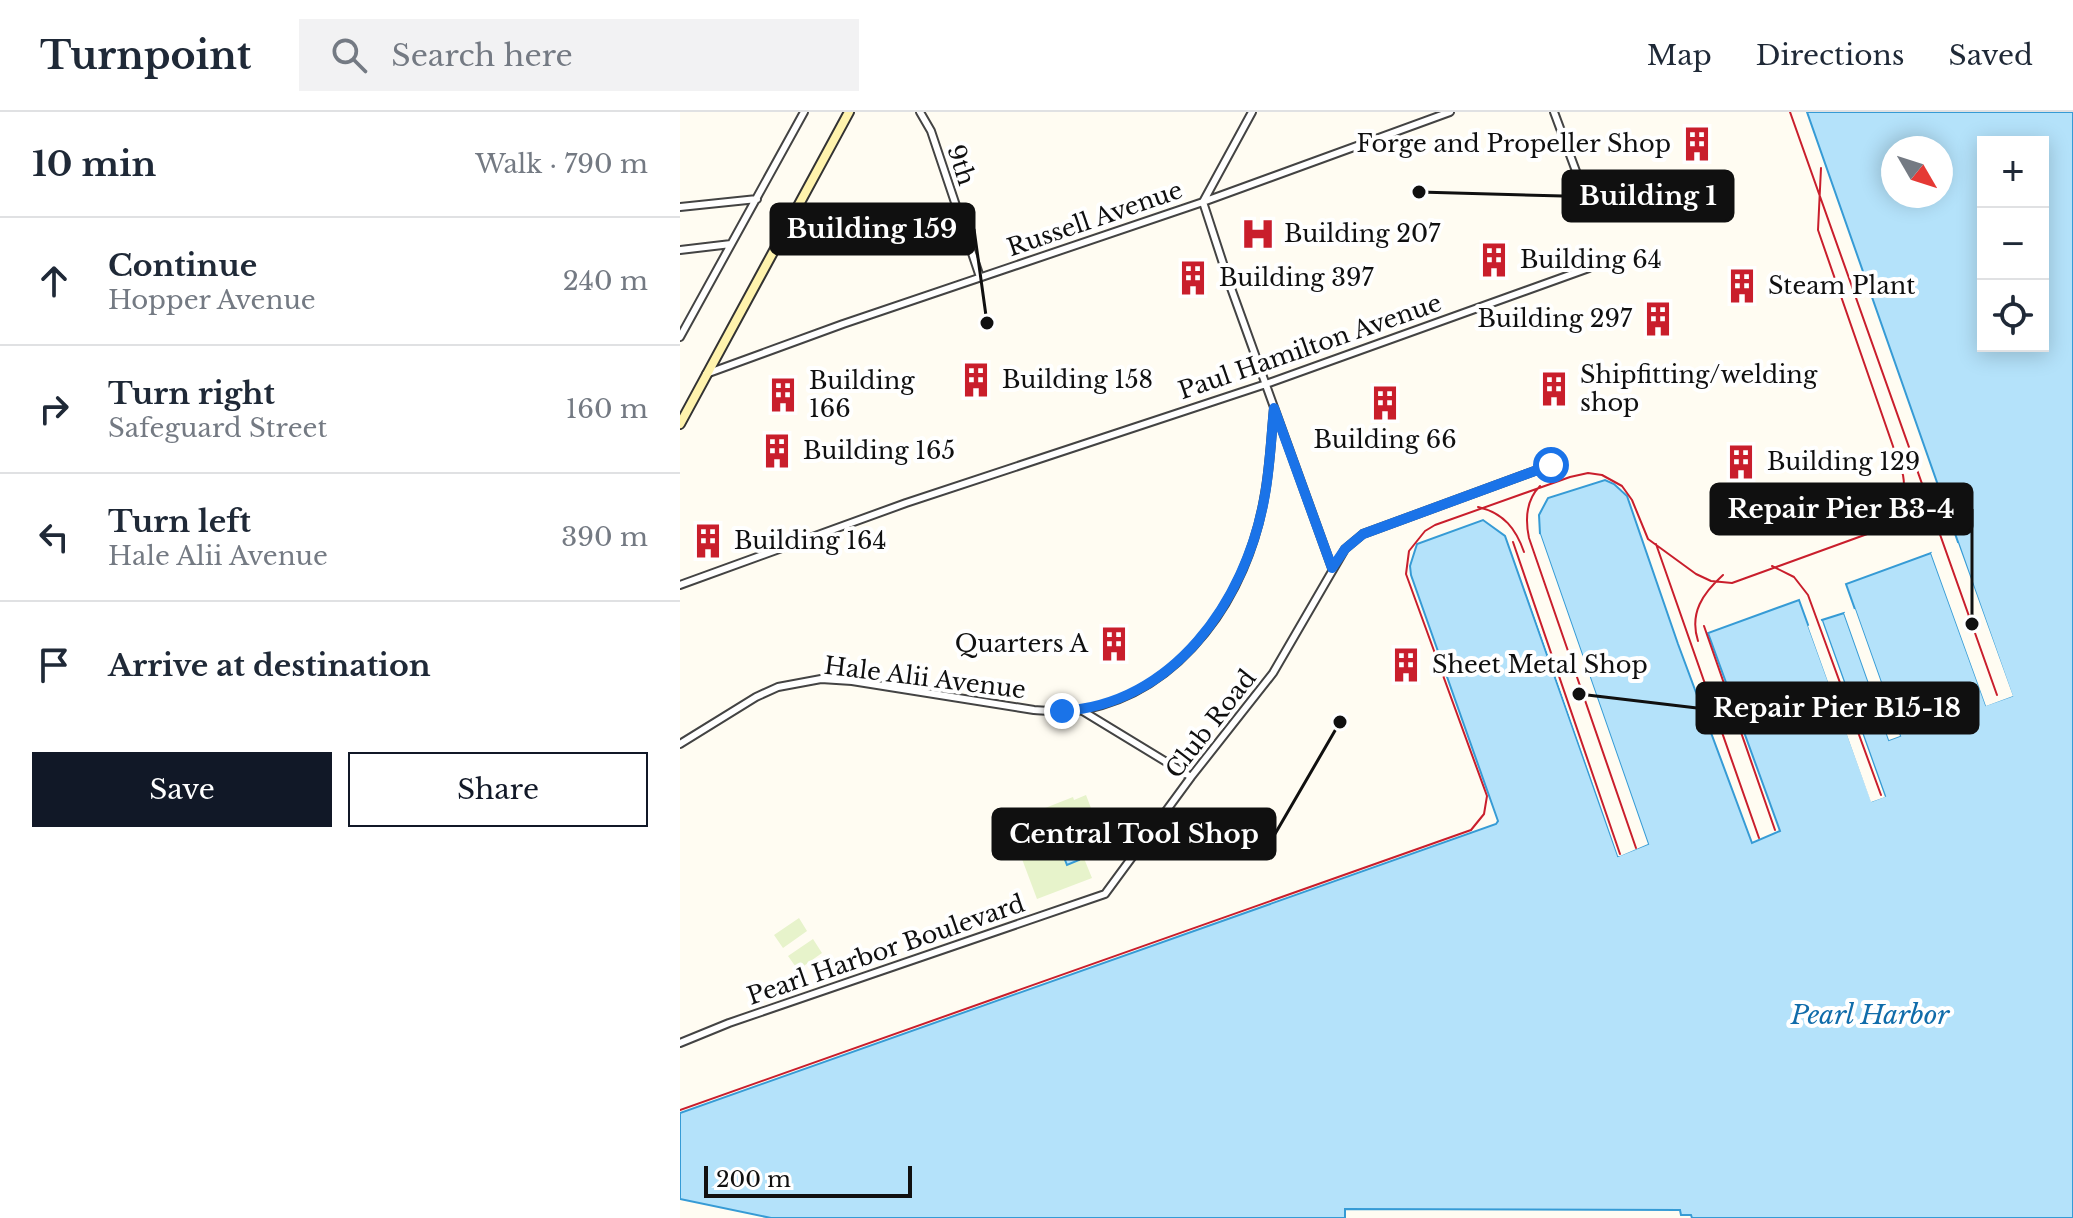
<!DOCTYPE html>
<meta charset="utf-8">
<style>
:root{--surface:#fff;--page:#f2f2f3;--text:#1f2937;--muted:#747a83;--line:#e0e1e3;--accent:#111827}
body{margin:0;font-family:"Libre Baskerville",serif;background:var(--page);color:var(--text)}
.controls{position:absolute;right:24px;top:24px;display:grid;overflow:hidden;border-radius:0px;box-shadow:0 4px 20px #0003}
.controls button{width:72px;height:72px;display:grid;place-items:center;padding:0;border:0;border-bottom:2px solid var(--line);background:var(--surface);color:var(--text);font:40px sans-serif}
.compass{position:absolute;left:1201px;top:24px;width:72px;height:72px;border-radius:50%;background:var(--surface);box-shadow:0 4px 20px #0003;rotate:129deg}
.scale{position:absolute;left:24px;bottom:20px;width:208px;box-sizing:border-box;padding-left:8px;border:4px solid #101010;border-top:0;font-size:22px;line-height:28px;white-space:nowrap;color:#101010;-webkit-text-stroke:6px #fff;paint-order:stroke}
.stop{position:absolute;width:24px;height:24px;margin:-18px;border:6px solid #1a73e8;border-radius:50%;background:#fff}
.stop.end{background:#1a73e8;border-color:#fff;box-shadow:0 2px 8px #0008}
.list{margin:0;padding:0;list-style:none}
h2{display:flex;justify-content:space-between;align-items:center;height:104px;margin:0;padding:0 32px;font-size:34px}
h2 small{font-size:26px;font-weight:400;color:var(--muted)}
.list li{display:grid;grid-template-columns:52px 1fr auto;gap:24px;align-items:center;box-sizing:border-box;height:128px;padding:0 32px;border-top:2px solid var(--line)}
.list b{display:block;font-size:30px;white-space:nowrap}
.list p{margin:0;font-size:26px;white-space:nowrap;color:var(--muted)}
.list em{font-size:26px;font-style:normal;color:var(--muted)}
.actions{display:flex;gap:16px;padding:24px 32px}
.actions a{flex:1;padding:18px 0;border:2px solid var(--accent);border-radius:0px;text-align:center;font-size:28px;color:var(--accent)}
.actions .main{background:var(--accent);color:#fff}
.icon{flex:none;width:44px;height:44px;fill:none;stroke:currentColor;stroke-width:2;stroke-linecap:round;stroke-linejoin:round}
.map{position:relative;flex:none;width:1393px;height:1106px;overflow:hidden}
header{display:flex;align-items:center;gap:48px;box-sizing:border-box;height:112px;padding:0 40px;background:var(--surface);border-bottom:2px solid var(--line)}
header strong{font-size:38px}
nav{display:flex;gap:44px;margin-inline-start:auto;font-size:28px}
.search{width:560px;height:72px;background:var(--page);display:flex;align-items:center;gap:20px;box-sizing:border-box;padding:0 28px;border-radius:0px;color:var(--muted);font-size:30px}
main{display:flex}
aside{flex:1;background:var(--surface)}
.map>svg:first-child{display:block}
.pitch{fill:#e7f3cb}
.water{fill:#b4e2fa;stroke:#369bd5;stroke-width:2;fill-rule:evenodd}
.pier{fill:#fffcf2}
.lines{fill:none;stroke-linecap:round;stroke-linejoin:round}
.street-casing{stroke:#434343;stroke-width:10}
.secondary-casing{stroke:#323232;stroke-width:12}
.street{stroke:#fff;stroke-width:6}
.secondary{stroke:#fff3ad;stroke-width:8}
.rail{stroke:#c91e2c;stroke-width:2}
.route{stroke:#1a73e8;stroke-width:10}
.labels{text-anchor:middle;stroke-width:8;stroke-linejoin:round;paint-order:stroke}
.poi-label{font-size:24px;fill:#101010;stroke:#fff;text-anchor:start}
.street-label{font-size:24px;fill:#101010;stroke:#fff}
.water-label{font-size:26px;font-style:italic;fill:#106caa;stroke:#fff}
.leader{fill:none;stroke:#101010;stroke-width:3}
.callout-dot{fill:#101010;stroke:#fff;stroke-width:3}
.callout{fill:#101010;stroke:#101010;stroke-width:3}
.callout-label{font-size:26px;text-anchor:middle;font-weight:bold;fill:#fff}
</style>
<header>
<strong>Turnpoint</strong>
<div class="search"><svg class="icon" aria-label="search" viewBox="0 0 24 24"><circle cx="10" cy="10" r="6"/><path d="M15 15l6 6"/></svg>Search here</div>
<nav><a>Map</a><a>Directions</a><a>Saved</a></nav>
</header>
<main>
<aside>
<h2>10 min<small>Walk · 790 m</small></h2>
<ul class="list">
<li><svg class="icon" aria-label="ahead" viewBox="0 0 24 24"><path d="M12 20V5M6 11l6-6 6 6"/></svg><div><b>Continue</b><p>Hopper Avenue</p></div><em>240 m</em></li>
<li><svg class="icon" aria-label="right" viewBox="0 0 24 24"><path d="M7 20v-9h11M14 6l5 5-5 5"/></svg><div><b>Turn right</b><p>Safeguard Street</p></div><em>160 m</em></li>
<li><svg class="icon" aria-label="left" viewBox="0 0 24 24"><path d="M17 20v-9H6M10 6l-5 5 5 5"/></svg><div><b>Turn left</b><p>Hale Alii Avenue</p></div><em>390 m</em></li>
<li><svg class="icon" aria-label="arrive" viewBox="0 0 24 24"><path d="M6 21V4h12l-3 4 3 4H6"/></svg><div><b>Arrive at destination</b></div></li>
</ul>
<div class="actions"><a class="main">Save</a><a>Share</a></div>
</aside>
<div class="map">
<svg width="1393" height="1106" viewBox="0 0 1393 1106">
<rect width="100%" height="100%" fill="#fffcf2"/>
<path class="pitch" d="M406,683L421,722L405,728L408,736L401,739L412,766L357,787L330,715L346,708L350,702L393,685L394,688Z
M119,806L127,819L103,836L94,823Z
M133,827L142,841L118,858L108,844Z"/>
<path class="water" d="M1127,0H1393V1106H1012L1011,1103H1001L1000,1098L665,1097V1106H91L0,1087V1001L816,712L818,709L731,463L730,454L737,432L803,408L825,424L938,744L968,732L860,422L859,403L868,386L925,368L934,372L947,384L998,532L1072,731L1100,719L1028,521L1119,488L1192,689L1205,684L1142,508L1164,501L1209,628L1220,624L1166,472L1251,441L1306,593L1332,584ZM1303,30H1363V234H1303ZM1213,36H1261V84H1213Z
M382,704L399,748L387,753L370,709Z"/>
<path class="pier" d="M860,422L968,732L940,744H938L830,433L834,432L941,740L963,732L857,423Z
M1278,431L1333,584L1306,594L1251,441L1255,439L1308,588L1328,581L1274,432Z
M1175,497L1220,624L1209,628L1164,501L1168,500L1211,623L1215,622L1171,498Z
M1142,509L1205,685L1191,690L1128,514L1132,512L1194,684L1200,682L1139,510Z"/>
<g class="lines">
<g class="street-casing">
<path id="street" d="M240,0L251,19L300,165
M874,0L903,78
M523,90L551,176L652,456
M523,90L572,0
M0,95L77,87
M0,138L51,132
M0,225L124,0
M26,262L163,212L523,90L770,0
M0,473L226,391L586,272L909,156
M401,598L511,665
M0,632L76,585L98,575L141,567L172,569L354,598C370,599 388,601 403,598C504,578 567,483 584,387C590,357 591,326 594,296
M0,931L49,911L425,782L511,665L593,561L665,437L683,422L871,353"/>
</g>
<g class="secondary-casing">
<path id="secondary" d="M0,312L169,0"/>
</g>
<use href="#street" class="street"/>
<use href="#secondary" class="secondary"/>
<path class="rail" d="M1110,0L1317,583
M860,374C846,388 845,407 849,426L956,736
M798,395C824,401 836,417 844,440
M833,430L940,742
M976,432L1079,726
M1092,454L1114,465L1128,483L1201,683
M1024,514L1095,718
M1018,529C1009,501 1023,481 1043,463
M0,998L791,718L804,702L807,684L726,462L729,439L745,419L755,413L890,365L908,361L922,363L942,374L952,388L968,427L1016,462L1031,469L1052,471L1190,421C1214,408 1228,391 1223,363L1138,118L1141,56"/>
</g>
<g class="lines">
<path class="route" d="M382,599C493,593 565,489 584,388C590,358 591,326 594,296L652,456L665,437L683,422L871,353"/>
</g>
<defs>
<g id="building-bare" transform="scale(2.76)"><path d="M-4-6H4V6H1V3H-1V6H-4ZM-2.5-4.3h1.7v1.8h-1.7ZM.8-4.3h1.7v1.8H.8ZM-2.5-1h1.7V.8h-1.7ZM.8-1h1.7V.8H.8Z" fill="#c91e2c" stroke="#fff" stroke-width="2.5" paint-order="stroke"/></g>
<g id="hospital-bare" transform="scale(2.76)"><path d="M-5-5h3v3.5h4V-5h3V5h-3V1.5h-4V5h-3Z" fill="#c91e2c" stroke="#fff" stroke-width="2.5" paint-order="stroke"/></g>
</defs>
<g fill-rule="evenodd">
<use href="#building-bare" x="1017" y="32"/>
<use href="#hospital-bare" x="578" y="122"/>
<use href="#building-bare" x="814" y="148"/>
<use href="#building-bare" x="513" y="166"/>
<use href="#building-bare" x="1062" y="174"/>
<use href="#building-bare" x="978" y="207"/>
<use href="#building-bare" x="296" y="268"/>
<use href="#building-bare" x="874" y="277"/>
<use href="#building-bare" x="103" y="283"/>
<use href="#building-bare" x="705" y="291"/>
<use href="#building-bare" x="97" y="339"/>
<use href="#building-bare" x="1061" y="350"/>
<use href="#building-bare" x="28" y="429"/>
<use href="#building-bare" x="434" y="532"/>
<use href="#building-bare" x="726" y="553"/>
</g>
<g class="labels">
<g class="poi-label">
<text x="991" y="40" text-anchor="end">Forge and Propeller Shop</text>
<text x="604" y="130">Building 207</text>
<text x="840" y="156">Building 64</text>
<text x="539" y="174">Building 397</text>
<text x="1088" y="182">Steam Plant</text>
<text x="952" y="215" text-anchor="end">Building 297</text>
<text x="900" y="271">Shipfitting/welding<tspan x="900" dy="28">shop</tspan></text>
<text x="322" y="276">Building 158</text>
<text x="129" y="277">Building<tspan x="129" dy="28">166</tspan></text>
<text x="705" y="336" text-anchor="middle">Building 66</text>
<text x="123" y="347">Building 165</text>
<text x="1087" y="358">Building 129</text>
<text x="54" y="437">Building 164</text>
<text x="408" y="540" text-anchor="end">Quarters A</text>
<text x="752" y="561">Sheet Metal Shop</text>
</g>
<g class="street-label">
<text transform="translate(281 53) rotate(72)" y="8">9th</text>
<text transform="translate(415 107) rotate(-19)" y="8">Russell Avenue</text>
<text transform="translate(630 235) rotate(-19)" y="8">Paul Hamilton Avenue</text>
<text transform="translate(245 566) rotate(7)" y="8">Hale Alii Avenue</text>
<text transform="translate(531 612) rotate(-52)" y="8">Club Road</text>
<text transform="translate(206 838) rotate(-19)" y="8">Pearl Harbor Boulevard</text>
</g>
<g class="water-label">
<text x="1190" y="912">Pearl Harbor</text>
</g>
</g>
<path class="leader" d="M739 80L883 84M307 211L294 117M1292 512L1292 397M899 582L1017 596M660 610L595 722"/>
<g class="callout-dot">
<circle cx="739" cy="80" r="8"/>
<circle cx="307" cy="211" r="8"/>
<circle cx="1292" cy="512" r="8"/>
<circle cx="899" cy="582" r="8"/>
<circle cx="660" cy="610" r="8"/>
</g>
<g class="callout">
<rect x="883" y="59" width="170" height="50" rx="8"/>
<rect x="91" y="92" width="203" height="50" rx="8"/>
<rect x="1031" y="372" width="261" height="50" rx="8"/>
<rect x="1017" y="571" width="281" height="50" rx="8"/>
<rect x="313" y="697" width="282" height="50" rx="8"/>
</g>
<g class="callout-label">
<text x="968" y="93">Building 1</text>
<text x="192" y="126">Building 159</text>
<text x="1161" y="406">Repair Pier B3-4</text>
<text x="1157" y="605">Repair Pier B15-18</text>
<text x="454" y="731">Central Tool Shop</text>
</g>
</svg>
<div class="controls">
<button>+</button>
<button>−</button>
<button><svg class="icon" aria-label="locate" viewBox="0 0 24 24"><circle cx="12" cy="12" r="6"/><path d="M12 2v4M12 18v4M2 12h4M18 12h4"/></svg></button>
</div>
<svg class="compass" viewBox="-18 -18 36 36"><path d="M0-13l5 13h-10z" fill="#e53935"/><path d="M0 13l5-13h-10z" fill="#747a83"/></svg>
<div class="scale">200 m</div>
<div class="stop" style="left:871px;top:353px"></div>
<div class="stop end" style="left:382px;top:599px"></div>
</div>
</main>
